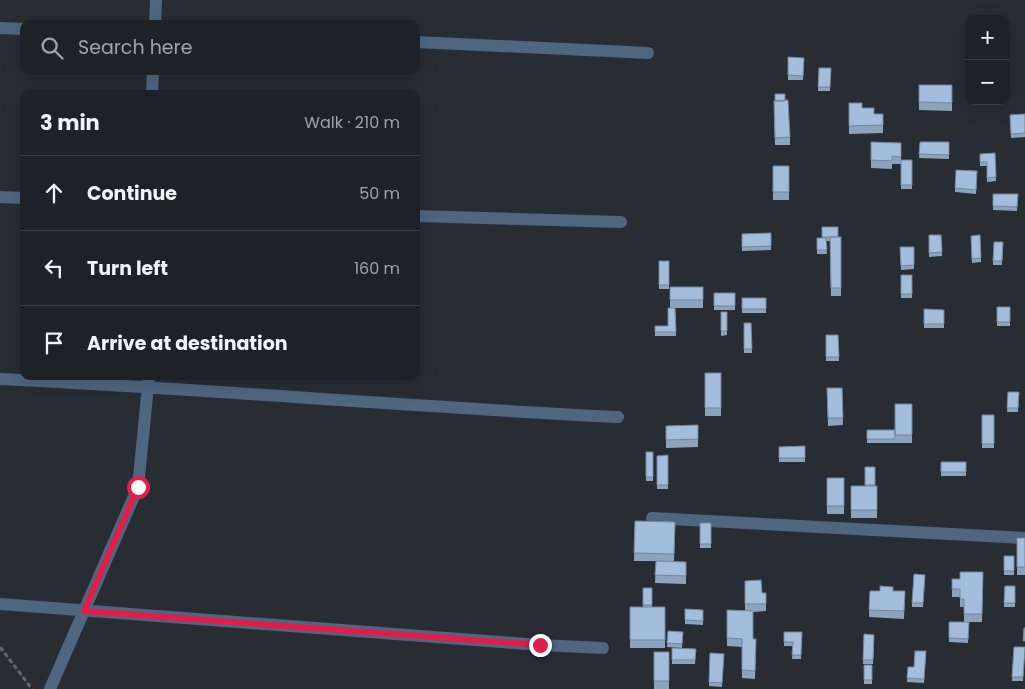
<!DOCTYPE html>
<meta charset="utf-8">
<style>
:root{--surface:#1d2226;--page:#252a2e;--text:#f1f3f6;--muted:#a0a4a7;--line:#3b3f43}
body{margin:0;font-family:Poppins,sans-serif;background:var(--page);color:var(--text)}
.controls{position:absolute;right:15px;top:15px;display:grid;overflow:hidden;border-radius:10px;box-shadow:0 5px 20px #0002}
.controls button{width:45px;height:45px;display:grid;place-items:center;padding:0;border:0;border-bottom:1px solid var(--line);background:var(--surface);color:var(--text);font:25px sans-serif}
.stop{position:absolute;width:15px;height:15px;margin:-11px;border:4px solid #e11d48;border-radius:50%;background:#fff}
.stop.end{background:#e11d48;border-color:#fff;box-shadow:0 1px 5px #0008}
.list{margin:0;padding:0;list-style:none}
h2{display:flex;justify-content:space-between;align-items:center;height:65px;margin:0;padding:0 20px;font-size:21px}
h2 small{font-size:16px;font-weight:400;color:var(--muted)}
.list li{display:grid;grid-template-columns:32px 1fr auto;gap:15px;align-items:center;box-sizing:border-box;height:75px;padding:0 20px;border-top:1px solid var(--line)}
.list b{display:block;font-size:19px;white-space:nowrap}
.list em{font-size:16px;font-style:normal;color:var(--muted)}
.icon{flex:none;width:28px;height:28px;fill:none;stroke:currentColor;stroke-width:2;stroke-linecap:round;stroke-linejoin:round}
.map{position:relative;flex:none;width:1025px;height:689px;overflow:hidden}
.search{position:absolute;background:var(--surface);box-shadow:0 5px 20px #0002;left:20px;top:20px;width:400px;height:55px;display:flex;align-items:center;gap:12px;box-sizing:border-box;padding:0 18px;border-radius:10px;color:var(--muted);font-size:19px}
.panel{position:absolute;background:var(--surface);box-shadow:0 5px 20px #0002;left:20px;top:90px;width:400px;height:290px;border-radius:10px}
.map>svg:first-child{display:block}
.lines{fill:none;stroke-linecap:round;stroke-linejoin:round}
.path{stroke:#61676c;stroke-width:3;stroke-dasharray:5 2.5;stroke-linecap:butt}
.minor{stroke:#4f6681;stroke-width:12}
.wall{fill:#8ca3bd}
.building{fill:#a3bddc;stroke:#72849a}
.route{stroke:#e11d48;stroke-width:6}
</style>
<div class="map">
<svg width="1025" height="689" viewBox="0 0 1025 689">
<rect width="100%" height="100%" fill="#272d33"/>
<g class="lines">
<path class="path" d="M0,647L32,689"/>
<path class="minor" d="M155,24L156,0
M0,28L24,29
M416,42L648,53
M152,94L153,71
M0,197L24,198
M416,216L621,222
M0,379C206,389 412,407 618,417
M652,518L1025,538
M0,604L540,645L603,648
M50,689L138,487L149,376"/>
</g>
<path class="wall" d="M788,57L804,58L803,80H788Z
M819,68H831L830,91H818Z
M919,85H952V111L919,110Z
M785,101L790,137V145H775L774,109Z
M849,103L862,108L874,114H883V133L849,134Z
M1025,114V137L1011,138L1010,115Z
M871,142L901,143V160H912V189H901V164H892V169L871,168Z
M920,142H949V159L919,158Z
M995,153L996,181L987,182V166H980V154Z
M773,166H789V200H773Z
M956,170L977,171L976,194L955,192Z
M993,194H1018L1017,211L993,210Z
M822,227L838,237H841V296H831L830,241H826L827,254H817V238H822Z
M771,233V250L742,251V234Z
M929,235H941L942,256L929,257Z
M980,235L981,262L972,263L971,236Z
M1003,242L1002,265H993V261Z
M900,247H914V269L901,270Z
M659,261H669V289H659Z
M901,275H912V298H901Z
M670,287H703V308H675L676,336H655V326H668L670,308Z
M714,293H735V310H714Z
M742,298H766V313H742Z
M997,307H1010V326H997Z
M924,309L944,310V328H924Z
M721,312H727V335L721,336Z
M744,323H751L752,353H744Z
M826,335H838L839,361H826Z
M705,373H721V416H705Z
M827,388H842L843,425L828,426Z
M1008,392H1019L1018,412H1007Z
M912,404V443H867V430H895Z
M982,415H994V448H982Z
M698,425V447L666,448V426Z
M805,446V462H779V447Z
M646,452H653V481H646Z
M668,455V489H657V456Z
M941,462H966V476H941Z
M865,467H875V486H877V518H851V486H865Z
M827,478H844V514H827Z
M635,521L675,522L674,562H686V584L655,583L656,561H634Z
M700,523H711V548H700Z
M1017,538H1025V575H1017Z
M1004,556H1014V575H1004Z
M983,572L982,622H964V607H960V597H952V579H960Z
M925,579L923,607H912V603Z
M745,581L762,593H766V611L753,612V639H756L755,679L742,678V647L727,646V610H745Z
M1005,586H1015V607H1004Z
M643,588H652V607H665V648H630V607H643Z
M870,591H905L904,619L869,617Z
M685,609L703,610V625L685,624Z
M969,622L968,643L949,642V638Z
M668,631L683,632L682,648L667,647Z
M784,632H802L801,659H792L793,646H784Z
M864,634L874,635L873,664H863Z
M1014,647H1025L1023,681H1012Z
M672,648L696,649L695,664H672Z
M926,651L924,683L907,682L908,667H914Z
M654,652H669V689H654Z
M710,653L724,654L722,687L709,686Z
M864,665H872V684H864Z"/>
<path class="building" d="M788,57L804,58L803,76L788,75Z
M819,68H831L830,87H818Z
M919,85H952V103L919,102Z
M775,94H785V101H775Z
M788,100L790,137L775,138L774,101Z
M849,103H862V108H874V114H883V125L849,126Z
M1025,114V133L1011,134L1010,115Z
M871,142L901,143V157L892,156V161L871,160Z
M920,142H949V155L919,154Z
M995,153L996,177L987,178V162H980V154Z
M901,160H912V185H901Z
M773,166H789V192H773Z
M956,170L977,171L976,190L955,188Z
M993,194H1018L1017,207L993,206Z
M822,227H838V237H822Z
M771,233V246L742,247V234Z
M929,235H941L942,252L929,253Z
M980,235L981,258L972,259L971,236Z
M830,237H841V288H831Z
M817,238H826L827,250H817Z
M994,242H1003L1002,261H993Z
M900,247H914V265L901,266Z
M659,261H669V285H659Z
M901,275H912V294H901Z
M670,287H703V300H670Z
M714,293H735V306H714Z
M742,298H766V309H742Z
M997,307H1010V322H997Z
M668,308H675L676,332H655V326H668Z
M924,309L944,310V324H924Z
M721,312H727V331H721Z
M744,323H751L752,349H744Z
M826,335H838L839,357H826Z
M705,373H721V408H705Z
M827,388H842L843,418H828Z
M1008,392H1019L1018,408H1007Z
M895,404H912V435H895Z
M982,415H994V444H982Z
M698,425V439L666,440V426Z
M867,430H895V439H867Z
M805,446V458H779V447Z
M646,452H653V477H646Z
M668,455V485H657V456Z
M941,462H966V472H941Z
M865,467H875V485H865Z
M827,478H844V506H827Z
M851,486H877V510H851Z
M635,521L675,522L674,554L634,553Z
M700,523H711V544H700Z
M1017,538H1025V567H1017Z
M1004,556H1014V571H1004Z
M656,561L686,562V576L655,575Z
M960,572H983L982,614H964V599H960V589H952V579H960Z
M914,574L925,575L923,603H912Z
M761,580L762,593H766V604H745V581Z
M880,586L893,587V591H905L904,611L869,610L870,591H880Z
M1005,586H1015V603H1004Z
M643,588H652V605H643Z
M630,607H665V640H630Z
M685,609L703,610V621L685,620Z
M727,610L753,611V639H756L755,671L742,670V639L727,638Z
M949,622H969L968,639L949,638Z
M1024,628H1025V641H1023Z
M668,631L683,632L682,644L667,643Z
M784,632H802L801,655H792L793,642H784Z
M864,634L874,635L873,660H863Z
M1014,647H1025L1023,677H1012Z
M672,648L696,649L695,660H672Z
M915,651H926L924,679L907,678L908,667H914Z
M654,652H669V681H654Z
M710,653L724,654L722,683L709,682Z
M864,665H872V680H864Z"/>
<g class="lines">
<path class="route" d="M138,487L84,611L540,645"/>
</g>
</svg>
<div class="controls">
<button>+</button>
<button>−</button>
</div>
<div class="stop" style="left:138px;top:487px"></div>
<div class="stop end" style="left:540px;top:645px"></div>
<div class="search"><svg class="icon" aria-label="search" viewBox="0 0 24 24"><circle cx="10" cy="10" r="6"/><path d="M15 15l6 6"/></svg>Search here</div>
<section class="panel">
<h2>3 min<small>Walk · 210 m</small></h2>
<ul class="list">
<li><svg class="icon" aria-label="ahead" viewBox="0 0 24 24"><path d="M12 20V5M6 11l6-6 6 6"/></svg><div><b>Continue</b></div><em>50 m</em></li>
<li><svg class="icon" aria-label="left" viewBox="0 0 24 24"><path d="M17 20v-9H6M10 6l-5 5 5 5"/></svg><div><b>Turn left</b></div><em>160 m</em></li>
<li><svg class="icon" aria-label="arrive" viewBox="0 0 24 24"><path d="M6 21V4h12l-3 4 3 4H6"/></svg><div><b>Arrive at destination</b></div></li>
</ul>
</section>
</div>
